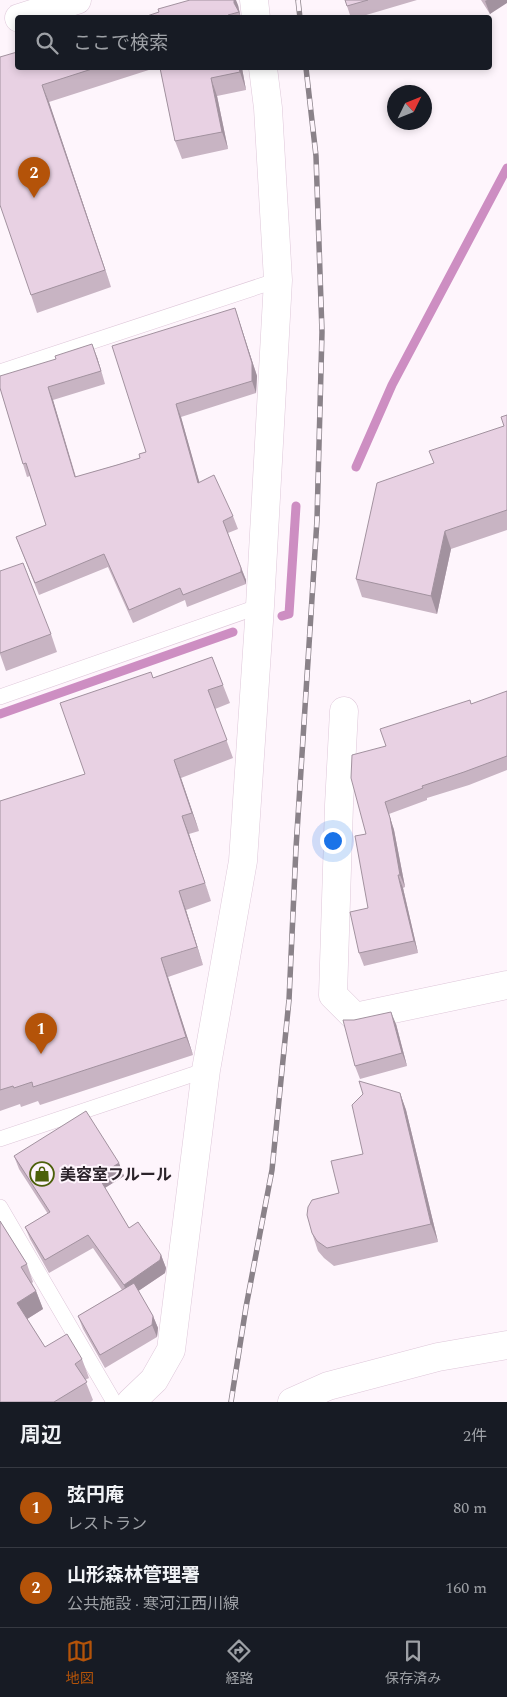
<!DOCTYPE html>
<html lang="ja">
<meta charset="utf-8">
<style>
:root{--surface:#171b24;--page:#20242c;--text:#f1f3f6;--muted:#9ea1a6;--line:#363941;--accent:#b45309}
body{margin:0;font-family:Spectral,"Noto Sans JP",serif;background:var(--page);color:var(--text)}
.compass{position:absolute;left:387px;top:85px;width:45px;height:45px;border-radius:50%;background:var(--surface);box-shadow:0 2px 8px #0003;rotate:47deg}
.you{position:absolute;left:332px;top:840px;width:18px;height:18px;margin:-12px;border:4px solid #fff;border-radius:50%;background:#1a73e8;box-shadow:0 0 0 8px #1a73e833}
.badge{display:grid;place-items:center;width:32px;height:32px;border-radius:50%;background:var(--accent);color:#fff;font-size:16px;font-weight:700}
.pin{position:absolute;translate:-50% -41px;filter:drop-shadow(0 1px 2px #0008)}
.pin::after{content:'';position:absolute;top:26px;width:18px;height:15px;background:inherit;clip-path:polygon(0 0,100% 0,50% 100%)}
.list{margin:0;padding:0;list-style:none}
h2{display:flex;justify-content:space-between;align-items:center;height:65px;margin:0;padding:0 20px;font-size:21px}
h2 small{font-size:16px;font-weight:400;color:var(--muted)}
.list li{display:grid;grid-template-columns:32px 1fr auto;gap:15px;align-items:center;box-sizing:border-box;height:80px;padding:0 20px;border-top:1px solid var(--line)}
.list b{display:block;font-size:19px;white-space:nowrap}
.list p{margin:0;font-size:16px;white-space:nowrap;color:var(--muted)}
.list em{font-size:16px;font-style:normal;color:var(--muted)}
.icon{flex:none;width:28px;height:28px;fill:none;stroke:currentColor;stroke-width:2;stroke-linecap:round;stroke-linejoin:round}
.map{position:relative;flex:none;width:507px;height:1402px;overflow:hidden}
.search{position:absolute;background:var(--surface);box-shadow:0 2px 8px #0003;left:15px;right:15px;top:15px;height:55px;display:flex;align-items:center;gap:12px;box-sizing:border-box;padding:0 18px;border-radius:5px;color:var(--muted);font-size:19px}
.sheet{height:225px;background:var(--surface)}
nav{display:flex;justify-content:space-around;align-items:center;box-sizing:border-box;height:70px;border-top:1px solid var(--line);background:var(--surface);font-size:14px;color:var(--muted)}
nav a{display:grid;justify-items:center;gap:2px}
nav .on{color:var(--accent)}
.map>svg:first-child{display:block}
.lines{fill:none;stroke-linecap:round;stroke-linejoin:round}
.stream{stroke:#cd8ec2;stroke-width:9}
.service-casing{stroke:#dec7d9;stroke-width:16}
.minor-casing{stroke:#dec7d9;stroke-width:29}
.tertiary-casing{stroke:#dec7d9;stroke-width:29}
.primary-casing{stroke:#dec7d9;stroke-width:29}
.service{stroke:#fff;stroke-width:15}
.minor{stroke:#fff;stroke-width:28}
.tertiary{stroke:#fff;stroke-width:28}
.primary{stroke:#fff;stroke-width:28}
.rail-casing{stroke:#8a8289;stroke-width:5.5}
.rail{stroke:#fef5fc;stroke-width:4;stroke-dasharray:11;stroke-linecap:butt}
.wall{fill:#c8b4c3}
.shaded-wall{fill:#a2929f}
.building{fill:#e8d1e3;stroke:#a2929f}
.labels{text-anchor:middle;stroke-width:4;stroke-linejoin:round;paint-order:stroke}
.poi-label{font-size:16px;font-weight:bold;fill:#2b232a;stroke:#fef5fc;text-anchor:start}
</style>
<div class="map">
<svg width="507" height="1402" viewBox="0 0 507 1402">
<rect width="100%" height="100%" fill="#fef5fc"/>
<g class="lines">
<path class="stream" d="M356,467L392,385L507,168
M282,616L289,614L296,506
M0,714L233,632"/>
<g class="service-casing">
<path id="service" d="M0,372L278,280
M0,697L260,606
M0,1139L206,1070
M0,1207L114,1402"/>
</g>
<g class="minor-casing">
<path id="minor" d="M254,0L256,18
M344,711L339,805L333,995L355,1017L507,985
M131,1402L154,1380L171,1350L206,1070L243,861L260,606L278,280L268,108L263,68"/>
</g>
<g class="tertiary-casing">
<path id="tertiary" d="M292,1402L328,1386L438,1357L507,1345"/>
</g>
<g class="primary-casing">
<path id="primary" d="M19,18L77,0"/>
</g>
<use href="#service" class="service"/>
<use href="#minor" class="minor"/>
<use href="#tertiary" class="tertiary"/>
<use href="#primary" class="primary"/>
<g class="rail-casing">
<path id="rail" d="M298,0L300,18
M231,1402L246,1307L272,1170L289,1000L296,848L317,520L322,332L316,156L306,68"/>
</g>
<use href="#rail" class="rail"/>
</g>
<path class="wall" d="M345,0H417L356,18H351Z
M481,0H507L490,14Z
M238,5L241,18H141Z
M18,68H155L49,102L111,287L37,313L31,295Z
M160,68H242L246,90L217,96L228,149L182,159L175,141Z
M235,308L257,376L256,393L181,417L199,482L233,516L238,529L228,533L246,580V584L187,607L185,600L133,623L108,567L39,595L16,537L46,525L30,476L27,477L23,464L0,388L97,357L105,384L53,400L76,477L140,458L146,452Z
M507,415V530L451,549L437,614L362,597L356,579L434,463L504,426Z
M0,571L51,634L57,652L6,671L0,654Z
M212,657L230,703L215,709L233,758L181,778L199,831L189,834L211,901L186,910L203,965L168,977L193,1055L40,1105L38,1101L21,1107L20,1104L0,1111V801L85,774L153,678Z
M507,691V770L469,785L427,798V800L389,814L394,830L405,887L403,888L418,953L364,966L359,953L368,908L366,834L386,746Z
M396,1024L407,1066L360,1079L355,1066Z
M400,1093L406,1110L438,1242L334,1266L324,1258L318,1251L312,1233L339,1193Z
M14,1156L119,1163L124,1176L105,1188L129,1228L161,1255L166,1268L165,1273L138,1291L153,1316L158,1328L157,1337L105,1368L83,1329L78,1316L122,1290L93,1248L49,1273L30,1239L25,1227L48,1214L19,1169Z
M0,1221L27,1264L33,1282L32,1283L36,1291L43,1309L27,1319L45,1347L82,1359L89,1378L85,1380L93,1400L91,1402H0Z"/>
<path class="shaded-wall" d="M234,0H236L238,5L240,15L234,3Z
M487,0H507V3L490,14L485,1Z
M239,68H242L246,90L240,72Z
M211,78L217,96L228,149L222,132Z
M42,85L49,102L111,287L105,270Z
M235,308L257,376L256,393L252,381Z
M92,344L97,357L105,384L101,371Z
M48,387L53,400L79,489L75,477Z
M176,404L181,417L203,495L198,483Z
M445,531L451,549L437,614L431,596Z
M241,568L246,580V584L241,572Z
M174,760L181,778L199,831L192,813Z
M385,802L394,830L405,887L400,875Z
M182,816L189,834L211,901L205,883Z
M398,875L403,888L418,953L414,941Z
M179,891L186,910L203,965L197,947Z
M161,958L168,977L193,1055L186,1037Z
M391,1012L396,1024L407,1066L402,1053Z
M400,1093L406,1110L438,1242L431,1224Z
M119,1163L124,1176L103,1189L98,1176Z
M161,1255L166,1268L165,1273L128,1298L124,1285Z
M36,1291L43,1309L24,1321L17,1303Z
M153,1316L158,1328L157,1337L152,1325Z"/>
<path class="building" d="M190,0H234V3L239,12L228,15L229,18H141L159,12L158,9Z
M345,0H368L347,6Z
M17,52L18,68H95L42,85L105,270L31,295L0,205V57Z
M160,68H239L240,72L211,78L222,132L175,141Z
M235,308L252,363V381L176,404L198,483L214,475L233,516L223,521L241,568V572L183,595L180,588L129,610L104,554L35,583L16,537L46,525L26,463L23,464L0,388V376L56,359L55,356L92,344L101,371L48,387L75,477L117,465L140,458L139,454L146,452L112,346Z
M507,415V510L445,531L431,596L356,579L377,483L434,463L429,451L504,426L501,417Z
M23,563L51,634L0,653V571Z
M212,657L223,685L208,690L227,740L174,760L192,813L182,816L205,883L179,891L197,947L161,958L186,1037L33,1087L32,1082L14,1088L13,1086L0,1090V801L85,774L60,703L151,672L153,678Z
M507,691V756L464,772L422,786L423,788L385,802L390,818L400,875H398L414,941L359,953L350,912L368,908L355,836L366,834L351,778L352,755L386,746L380,729L470,700L471,704Z
M391,1012L402,1053L355,1066L343,1020H354Z
M359,1081L400,1093L431,1224L327,1248L317,1241L312,1233L307,1215L308,1207L312,1200L339,1193L331,1161L363,1154L352,1105L363,1094Z
M86,1111L119,1163L98,1176L129,1228L138,1222L161,1255L160,1260L124,1285L88,1235L45,1260L25,1227L50,1212L14,1156Z
M0,1221L27,1264L21,1267L36,1291L17,1303L45,1347L67,1334L82,1359L75,1364L87,1382L54,1402H0Z
M134,1283L153,1316L152,1325L100,1355L78,1316Z"/>
<defs>
<g id="shop-ring" transform="scale(1.25)"><circle r="9.5" fill="#fef5fc" stroke="#4c600a" stroke-width="1.5"/><path d="M-5-2.5h2.3a2.7 3.5 0 0 1 5.4 0H5L5.5 6h-11ZM-1.5-2.5h3a1.5 2.3 0 0 0-3 0Z" fill="#4c600a"/></g>
</defs>
<g fill-rule="evenodd">
<use href="#shop-ring" x="42" y="1174"/>
</g>
<g class="labels">
<g class="poi-label">
<text x="60" y="1180">美容室フルール</text>
</g>
</g>
</svg>
<svg class="compass" viewBox="-18 -18 36 36"><path d="M0-13l5 13h-10z" fill="#e53935"/><path d="M0 13l5-13h-10z" fill="#9ea1a6"/></svg>
<div class="you"></div>
<div class="pin badge" style="left:41px;top:1054px">1</div>
<div class="pin badge" style="left:34px;top:198px">2</div>
<div class="search"><svg class="icon" aria-label="search" viewBox="0 0 24 24"><circle cx="10" cy="10" r="6"/><path d="M15 15l6 6"/></svg>ここで検索</div>
</div>
<section class="sheet">
<h2>周辺<small>2件</small></h2>
<ul class="list">
<li><span class="badge">1</span><div><b>弦円庵</b><p>レストラン</p></div><em>80 m</em></li>
<li><span class="badge">2</span><div><b>山形森林管理署</b><p>公共施設 · 寒河江西川線</p></div><em>160 m</em></li>
</ul>
</section>
<nav>
<a class="on"><svg class="icon" aria-label="map" viewBox="0 0 24 24"><path d="M3 6l6-2 6 2 6-2v14l-6 2-6-2-6 2zM9 4v14M15 6v14"/></svg>地図</a>
<a><svg class="icon" aria-label="directions" viewBox="0 0 24 24"><path d="M12 3l9 9-9 9-9-9zM9 14v-3h6M13 9l2 2-2 2"/></svg>経路</a>
<a><svg class="icon" aria-label="saved" viewBox="0 0 24 24"><path d="M7 4h10v16l-5-4-5 4z"/></svg>保存済み</a>
</nav>
